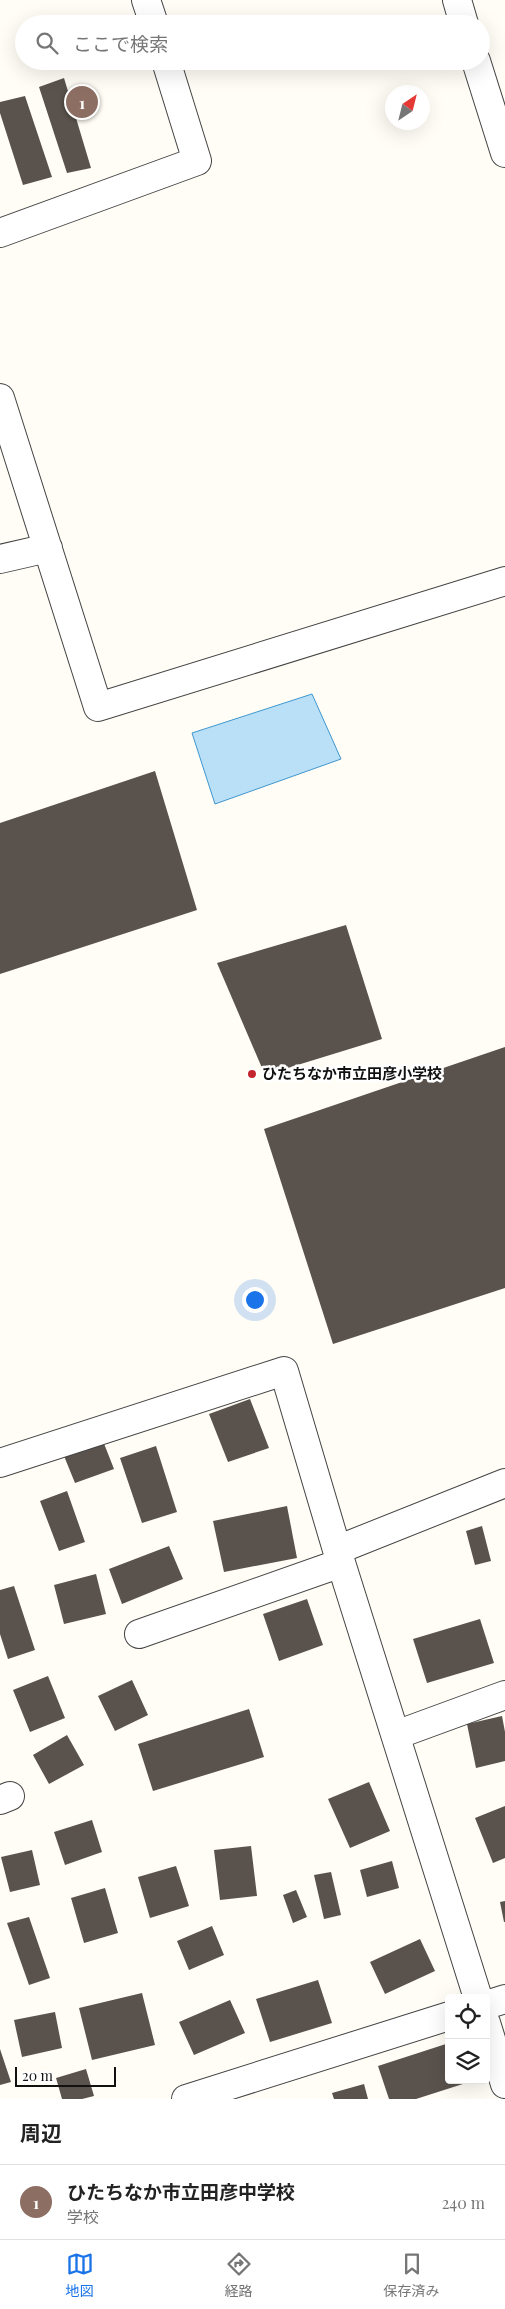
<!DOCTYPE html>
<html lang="ja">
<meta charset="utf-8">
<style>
:root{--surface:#fff;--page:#f2f2f2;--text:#222;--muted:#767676;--line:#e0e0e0;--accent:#1a73e8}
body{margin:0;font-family:"Playfair Display","Noto Sans JP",serif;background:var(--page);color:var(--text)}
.controls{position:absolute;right:15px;bottom:15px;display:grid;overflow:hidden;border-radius:5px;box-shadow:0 5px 20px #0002}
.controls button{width:45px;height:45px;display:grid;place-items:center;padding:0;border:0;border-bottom:1px solid var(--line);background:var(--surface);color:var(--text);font:25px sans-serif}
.compass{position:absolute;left:385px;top:85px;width:45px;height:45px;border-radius:50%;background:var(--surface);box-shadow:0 5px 20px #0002;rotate:35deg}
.scale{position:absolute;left:15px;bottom:12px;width:101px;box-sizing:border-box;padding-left:5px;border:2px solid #111;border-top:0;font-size:14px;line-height:18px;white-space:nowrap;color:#111;-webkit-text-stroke:4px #fff;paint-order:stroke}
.you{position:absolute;left:254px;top:1299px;width:18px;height:18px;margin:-12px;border:4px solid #fff;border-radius:50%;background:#1a73e8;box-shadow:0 0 0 8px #1a73e833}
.badge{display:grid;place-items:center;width:32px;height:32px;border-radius:50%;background:var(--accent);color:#fff;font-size:16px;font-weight:700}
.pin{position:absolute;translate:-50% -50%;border:2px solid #fff;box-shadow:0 1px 5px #0006}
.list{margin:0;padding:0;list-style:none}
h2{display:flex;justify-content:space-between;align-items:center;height:65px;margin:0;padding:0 20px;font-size:21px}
h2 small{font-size:16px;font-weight:400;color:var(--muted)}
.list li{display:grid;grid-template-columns:32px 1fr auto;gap:15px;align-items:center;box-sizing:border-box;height:75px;padding:0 20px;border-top:1px solid var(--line)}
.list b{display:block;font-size:19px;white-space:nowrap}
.list p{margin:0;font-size:16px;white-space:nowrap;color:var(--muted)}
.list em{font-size:16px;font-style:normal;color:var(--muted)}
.icon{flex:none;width:28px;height:28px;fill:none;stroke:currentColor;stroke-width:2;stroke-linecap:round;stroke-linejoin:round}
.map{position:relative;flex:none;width:505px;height:2099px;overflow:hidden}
.search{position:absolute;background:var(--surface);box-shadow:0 5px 20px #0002;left:15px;right:15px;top:15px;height:55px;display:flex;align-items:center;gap:12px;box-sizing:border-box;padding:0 18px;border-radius:28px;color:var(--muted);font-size:19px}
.sheet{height:140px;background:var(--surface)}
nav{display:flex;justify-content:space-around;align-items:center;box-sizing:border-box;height:70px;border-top:1px solid var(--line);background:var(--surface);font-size:14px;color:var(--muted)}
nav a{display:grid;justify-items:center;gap:2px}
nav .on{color:var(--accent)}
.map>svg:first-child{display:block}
.water{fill:#b9e0f7;stroke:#3f96cf}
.building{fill:#5a524d}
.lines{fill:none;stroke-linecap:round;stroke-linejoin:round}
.minor-casing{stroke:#444;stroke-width:30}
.minor{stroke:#fff;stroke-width:28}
.poi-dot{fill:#c4262e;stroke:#fff;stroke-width:2}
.labels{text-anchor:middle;stroke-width:5;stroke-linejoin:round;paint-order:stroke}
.poi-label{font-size:15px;font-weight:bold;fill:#111;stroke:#fff;text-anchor:start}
</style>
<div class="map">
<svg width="505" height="2099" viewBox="0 0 505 2099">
<rect width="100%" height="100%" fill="#fffdf5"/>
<path class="water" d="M312,694L341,759L215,804L192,733Z"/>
<path class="building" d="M64,78L91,168L67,173L39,87Z
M25,96L52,177L23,185L0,113V102Z
M155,771L197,910L0,974V823Z
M346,925L382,1039L265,1075L217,963Z
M505,1047V1288L333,1344L264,1129Z
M250,1399L269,1448L228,1462L209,1414Z
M103,1441L114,1469L75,1483L64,1456Z
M156,1446L177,1512L142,1523L120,1458Z
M67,1491L85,1542L59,1551L40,1501Z
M287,1506L297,1558L224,1572L213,1521Z
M482,1526L491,1561L475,1565L466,1531Z
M169,1546L183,1579L122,1604L109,1569Z
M96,1574L106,1614L64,1624L54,1585Z
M14,1586L35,1650L8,1659L0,1634V1590Z
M307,1599L323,1645L279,1661L263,1614Z
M480,1619L494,1663L427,1683L413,1639Z
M48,1676L65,1718L30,1732L13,1690Z
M132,1680L148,1715L115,1731L98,1696Z
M249,1709L264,1757L153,1791L138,1744Z
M502,1716L505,1732V1761L476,1768L467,1724Z
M67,1735L84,1765L49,1784L33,1755Z
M369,1782L390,1831L350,1848L328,1799Z
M505,1806V1858L493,1863L475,1818Z
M92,1820L102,1852L65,1865L54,1832Z
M251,1846L257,1896L220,1900L214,1850Z
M32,1850L40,1885L10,1892L1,1857Z
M392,1861L399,1888L367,1897L360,1870Z
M176,1866L189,1906L150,1918L138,1877Z
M331,1872L341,1915L324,1919L314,1875Z
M105,1888L118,1933L84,1943L71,1898Z
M296,1890L307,1917L293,1923L283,1895Z
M505,1901V1922H504L500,1902Z
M29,1917L50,1978L29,1985L7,1923Z
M212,1926L224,1955L189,1970L177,1941Z
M420,1939L435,1971L385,1994L370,1962Z
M318,1980L332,2023L270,2042L256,1999Z
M142,1993L155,2045L92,2060L79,2008Z
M230,2000L245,2033L194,2055L179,2022Z
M55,2012L62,2048L22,2057L14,2020Z
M449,2043V2080H465L466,2083L416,2099H389L378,2066Z
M0,2049L11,2082L0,2085Z
M86,2069L94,2096L82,2099H62L56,2078Z
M364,2084L368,2099H334L332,2093Z"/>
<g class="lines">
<g class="minor-casing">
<path id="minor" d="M146,0L154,24
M457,0L464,24
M476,61L505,153
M0,233L197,161L166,61
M0,398L98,707L505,581
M0,559L48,548
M0,1463L284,1371L337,1550L478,1998
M337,1550L505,1483
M139,1634L341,1563
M396,1735L505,1695
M0,1800L10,1796
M486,2005L505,1999
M486,2023L505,2084
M186,2099L449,2016"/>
</g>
<use href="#minor" class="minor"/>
</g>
<circle class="poi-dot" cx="252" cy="1074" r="5"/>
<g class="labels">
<g class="poi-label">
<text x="262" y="1079">ひたちなか市立田彦小学校</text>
</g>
</g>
</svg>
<div class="controls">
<button><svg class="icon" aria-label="locate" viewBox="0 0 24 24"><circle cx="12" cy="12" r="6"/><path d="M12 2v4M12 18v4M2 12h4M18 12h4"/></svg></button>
<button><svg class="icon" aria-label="layers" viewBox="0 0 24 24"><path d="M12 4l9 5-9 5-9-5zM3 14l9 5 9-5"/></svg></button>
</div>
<svg class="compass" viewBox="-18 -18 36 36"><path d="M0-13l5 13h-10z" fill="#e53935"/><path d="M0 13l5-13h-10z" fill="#767676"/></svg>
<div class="scale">20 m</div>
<div class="you"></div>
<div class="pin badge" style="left:82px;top:102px;background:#8d6e63">1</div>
<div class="search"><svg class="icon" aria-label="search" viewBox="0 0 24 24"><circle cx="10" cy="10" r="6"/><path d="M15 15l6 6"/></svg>ここで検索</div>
</div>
<section class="sheet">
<h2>周辺<small></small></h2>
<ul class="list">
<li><span class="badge" style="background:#8d6e63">1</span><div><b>ひたちなか市立田彦中学校</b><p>学校</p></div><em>240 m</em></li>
</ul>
</section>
<nav>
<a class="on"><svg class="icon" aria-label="map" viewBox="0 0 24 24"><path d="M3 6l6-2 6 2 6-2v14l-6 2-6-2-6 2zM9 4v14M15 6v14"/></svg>地図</a>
<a><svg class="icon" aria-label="directions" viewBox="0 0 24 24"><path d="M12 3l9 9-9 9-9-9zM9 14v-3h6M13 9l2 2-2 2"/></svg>経路</a>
<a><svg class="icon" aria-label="saved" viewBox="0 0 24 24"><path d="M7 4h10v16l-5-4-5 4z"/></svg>保存済み</a>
</nav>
